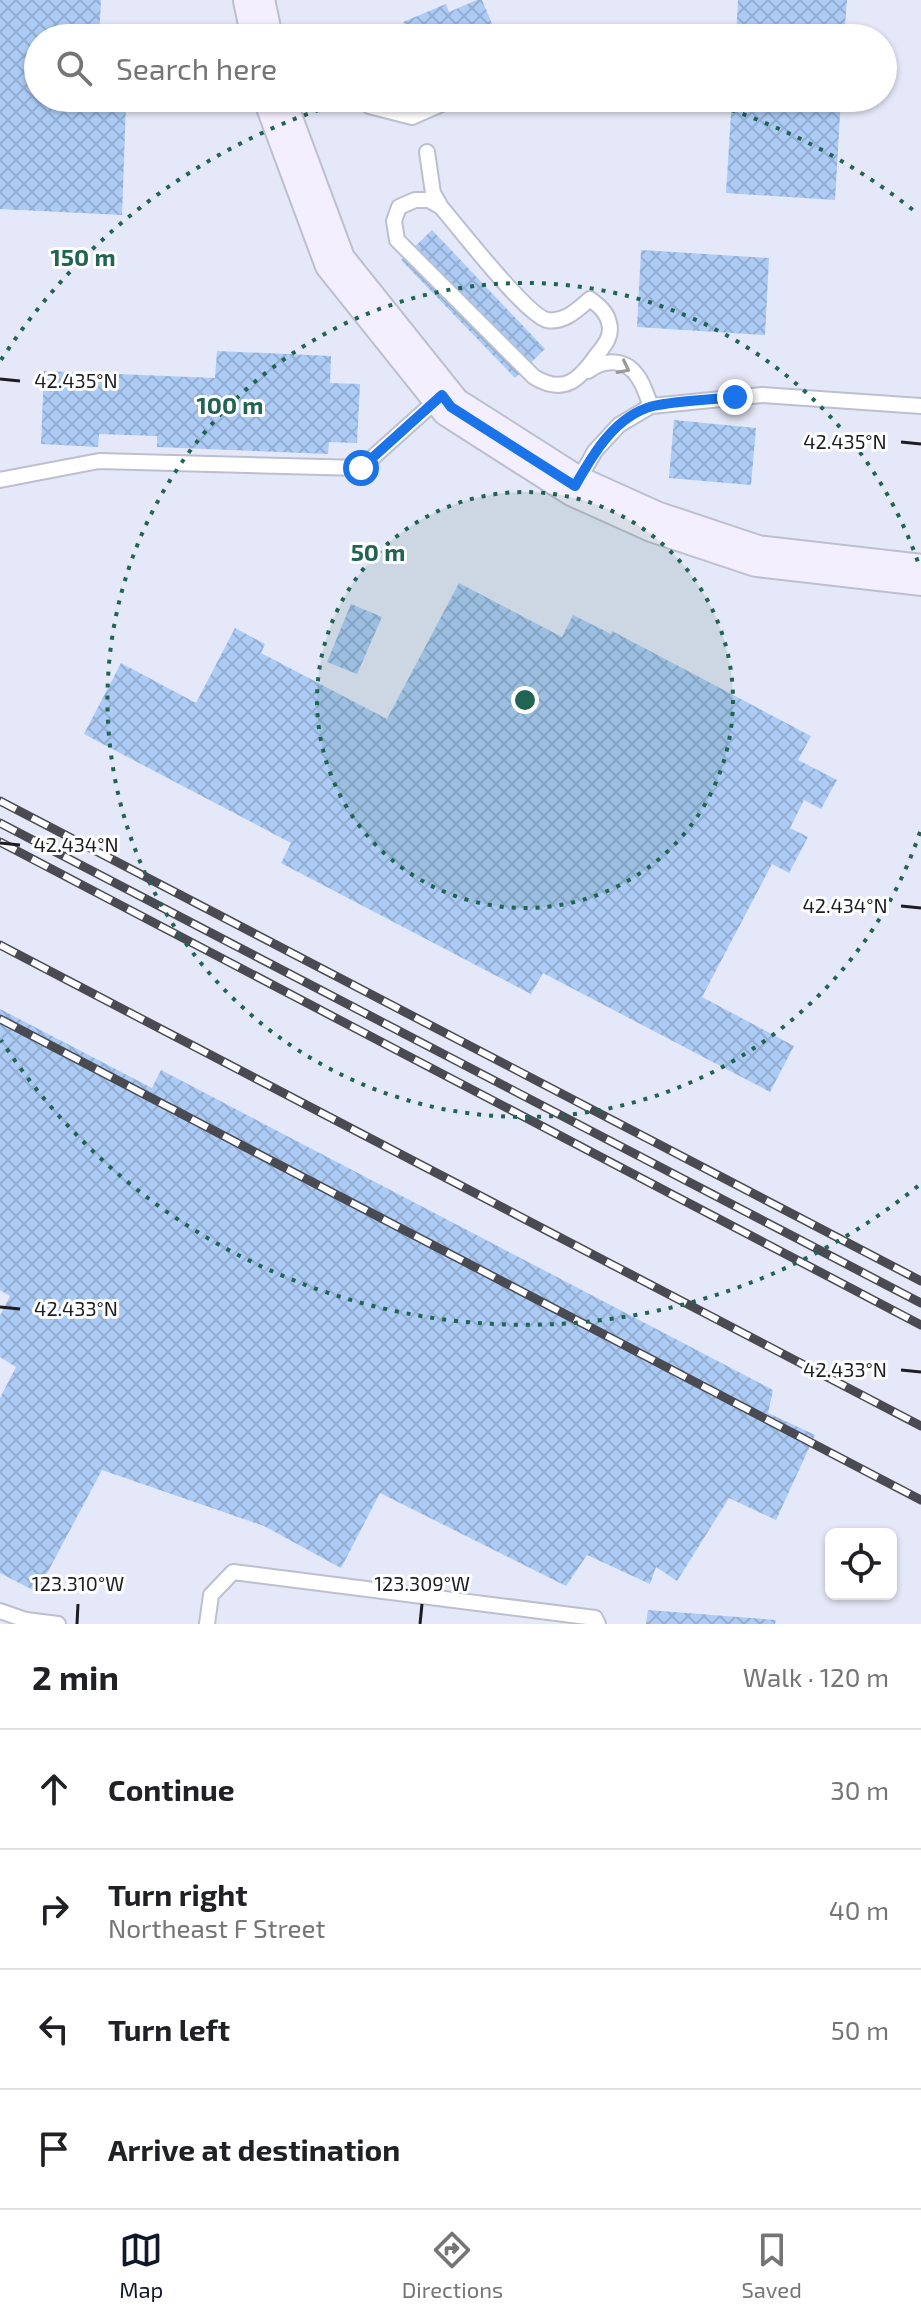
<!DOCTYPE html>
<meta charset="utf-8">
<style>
:root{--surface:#fff;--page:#f6f6f6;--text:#202124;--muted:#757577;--line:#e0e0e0;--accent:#111827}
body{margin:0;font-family:"Exo 2",sans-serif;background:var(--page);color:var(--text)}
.controls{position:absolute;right:24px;bottom:24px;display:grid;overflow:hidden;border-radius:12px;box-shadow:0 2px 6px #0004}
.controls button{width:72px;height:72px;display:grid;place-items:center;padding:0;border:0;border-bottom:2px solid var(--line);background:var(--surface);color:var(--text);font:40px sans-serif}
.stop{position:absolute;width:24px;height:24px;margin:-18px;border:6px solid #1a73e8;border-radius:50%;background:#fff}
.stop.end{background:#1a73e8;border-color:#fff;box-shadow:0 2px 8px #0008}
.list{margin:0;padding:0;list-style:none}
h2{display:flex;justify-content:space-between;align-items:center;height:104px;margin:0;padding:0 32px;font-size:34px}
h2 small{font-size:26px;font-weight:400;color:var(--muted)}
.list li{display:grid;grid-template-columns:52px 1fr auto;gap:24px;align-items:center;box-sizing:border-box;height:120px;padding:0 32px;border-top:2px solid var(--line)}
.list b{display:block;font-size:30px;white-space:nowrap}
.list p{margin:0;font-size:26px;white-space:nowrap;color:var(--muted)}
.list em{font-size:26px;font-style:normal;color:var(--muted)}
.icon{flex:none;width:44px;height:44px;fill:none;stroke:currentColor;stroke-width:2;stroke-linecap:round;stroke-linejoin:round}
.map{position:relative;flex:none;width:921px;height:1624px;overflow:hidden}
.search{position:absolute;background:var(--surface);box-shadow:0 2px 6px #0004;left:24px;right:24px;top:24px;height:88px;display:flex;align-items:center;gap:20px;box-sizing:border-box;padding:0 28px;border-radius:44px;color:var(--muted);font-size:30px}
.sheet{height:584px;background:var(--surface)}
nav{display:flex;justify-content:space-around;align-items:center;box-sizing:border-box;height:112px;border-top:2px solid var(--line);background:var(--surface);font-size:22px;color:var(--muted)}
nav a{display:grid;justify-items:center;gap:4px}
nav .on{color:var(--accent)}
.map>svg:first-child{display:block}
.building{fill:url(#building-cross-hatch)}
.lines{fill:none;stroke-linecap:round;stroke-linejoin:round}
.service-casing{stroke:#bcbfcf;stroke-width:18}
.secondary-casing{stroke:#bcbfcf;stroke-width:44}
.service{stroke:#fff;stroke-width:14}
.secondary{stroke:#f3effe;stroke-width:40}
.rail-casing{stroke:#494a52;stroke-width:9}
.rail{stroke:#fff;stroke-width:6;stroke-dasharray:18;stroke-linecap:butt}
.oneway{stroke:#99999c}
.route{stroke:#1a73e8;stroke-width:10}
.ticks{fill:none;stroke:#1c1d23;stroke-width:3}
.ring{fill:none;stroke:#226454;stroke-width:4;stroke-dasharray:4 8}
.ticks-label{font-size:20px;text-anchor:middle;fill:#1c1d23;stroke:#fff;stroke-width:6;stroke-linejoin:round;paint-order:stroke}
.centre{fill:#226454;stroke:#fff;stroke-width:4}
.ring-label{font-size:24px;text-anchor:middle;font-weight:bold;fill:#226454;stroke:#fff;stroke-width:6;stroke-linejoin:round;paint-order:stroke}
</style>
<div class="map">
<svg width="921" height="1624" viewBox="0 0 921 1624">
<defs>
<pattern id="building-cross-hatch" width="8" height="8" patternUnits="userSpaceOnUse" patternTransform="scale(2)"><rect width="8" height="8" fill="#accbf5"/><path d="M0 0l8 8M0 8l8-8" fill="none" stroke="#93aed2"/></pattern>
</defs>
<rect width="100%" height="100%" fill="#e5e8f8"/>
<path class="building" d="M0,0H101L99,38H38V98H97V103L126,104L122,215L0,209Z
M477,0H482L498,38H410L403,22L446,4L449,12Z
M738,0H847L844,38H736Z
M732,98H841L835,200L726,193Z
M432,230L545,349L515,378L401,260Z
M641,250L769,258L765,335L637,327Z
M217,351L331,356L330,383L360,384L357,443L329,442L328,454L157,447V436L99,434L98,447L41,444L44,371L215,378Z
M674,420L756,428L751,485L669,478Z
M459,583L562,637L573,615L611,634L612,631L811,736L798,760L837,780L821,809L804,800L790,828L808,837L789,873L772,864L702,997L794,1046L770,1092L543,973L531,994L281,863L291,843L84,734L121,663L196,703L235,628L265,644L261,653L387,719Z
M351,604L382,617L357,674L327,662Z
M0,1009L152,1088L161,1070L773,1390L768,1413L815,1435L776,1520L729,1498L677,1581L656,1567L650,1584L587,1555L566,1586L380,1493L341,1568L264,1526L102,1470L37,1592L0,1573V1398L16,1367L0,1357V1316L10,1296L0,1290Z
M648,1610L776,1620L775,1624H646Z"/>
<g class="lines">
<g class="service-casing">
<path id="service" d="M369,106L412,117L455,98
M427,152L433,193L441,207
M415,200H429L441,207C459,228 526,315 547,320C565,323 578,309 590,299C598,305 607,312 609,323C613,336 604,346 596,356C579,380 564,395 534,377L397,240L394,221L399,207Z
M588,371C604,359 626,358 638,377C644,385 647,397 651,406
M0,480L99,461L361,468L439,398
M575,486L595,451L619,425L651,406L762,395L921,406
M0,1611L26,1620L58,1624
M207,1624L211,1595L233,1572L595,1618L598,1624"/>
</g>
<g class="secondary-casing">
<path id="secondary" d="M254,0L262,38
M274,98L335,262L451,407L575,486L655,522L757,556L921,575"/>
</g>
<use href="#service" class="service"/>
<use href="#secondary" class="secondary"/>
<g class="rail-casing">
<path id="rail" d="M0,801L921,1281
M0,823L921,1303
M0,842L921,1325
M0,945L921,1426
M0,1019L921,1500"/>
</g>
<use href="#rail" class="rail"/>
</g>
<defs><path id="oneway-chevron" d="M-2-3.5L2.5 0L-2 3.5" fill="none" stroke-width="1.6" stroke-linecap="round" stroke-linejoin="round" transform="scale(2)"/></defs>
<use class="oneway" href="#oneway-chevron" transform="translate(624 368) rotate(27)"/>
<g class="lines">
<path class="route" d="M361,468L442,395L451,407L575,486C593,454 615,416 653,406C679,400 709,400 735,397"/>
</g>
<path class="ticks" d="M0,379L20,381M901,442L921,444M0,843L20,845M901,906L921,908M0,1307L20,1309M901,1370L921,1372M77,1624L78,1604M420,1624L422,1604"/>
<circle cx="525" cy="700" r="208" fill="#226454" fill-opacity=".12"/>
<g class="ring">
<circle cx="525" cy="700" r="208"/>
<path d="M920 832A417 417 0 1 1 920 568"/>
<path d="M918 1186A625 625 0 0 1 1 1040M1 360A625 625 0 0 1 353 99M697 99A625 625 0 0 1 918 214"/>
</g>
<g class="ticks-label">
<text x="76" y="388">42.435°N</text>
<text x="845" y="449">42.435°N</text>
<text x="76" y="852">42.434°N</text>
<text x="845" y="913">42.434°N</text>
<text x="76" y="1316">42.433°N</text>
<text x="845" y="1377">42.433°N</text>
<text x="78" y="1591">123.310°W</text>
<text x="422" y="1591">123.309°W</text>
</g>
<circle cx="525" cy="700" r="12" class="centre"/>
<g class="ring-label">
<text x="83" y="266">150 m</text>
<text x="230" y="414">100 m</text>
<text x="378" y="561">50 m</text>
</g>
</svg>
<div class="controls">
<button><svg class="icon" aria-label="locate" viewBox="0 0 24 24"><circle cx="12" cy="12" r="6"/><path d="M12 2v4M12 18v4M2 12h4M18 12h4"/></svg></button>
</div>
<div class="stop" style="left:361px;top:468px"></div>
<div class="stop end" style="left:735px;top:397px"></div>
<div class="search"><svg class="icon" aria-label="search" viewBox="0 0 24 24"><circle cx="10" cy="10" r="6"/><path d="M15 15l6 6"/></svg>Search here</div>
</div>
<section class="sheet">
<h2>2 min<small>Walk · 120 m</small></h2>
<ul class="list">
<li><svg class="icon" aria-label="ahead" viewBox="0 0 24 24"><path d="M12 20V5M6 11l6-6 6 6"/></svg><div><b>Continue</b></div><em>30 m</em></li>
<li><svg class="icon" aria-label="right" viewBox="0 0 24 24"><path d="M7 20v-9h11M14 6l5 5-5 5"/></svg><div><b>Turn right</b><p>Northeast F Street</p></div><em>40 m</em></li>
<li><svg class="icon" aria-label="left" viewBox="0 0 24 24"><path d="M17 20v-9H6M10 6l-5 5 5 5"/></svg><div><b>Turn left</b></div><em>50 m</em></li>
<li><svg class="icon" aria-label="arrive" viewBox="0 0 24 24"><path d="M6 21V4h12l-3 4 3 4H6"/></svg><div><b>Arrive at destination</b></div></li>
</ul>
</section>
<nav>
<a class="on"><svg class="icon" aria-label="map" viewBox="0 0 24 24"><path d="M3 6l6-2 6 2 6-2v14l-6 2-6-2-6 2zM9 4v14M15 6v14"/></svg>Map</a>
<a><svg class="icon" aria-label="directions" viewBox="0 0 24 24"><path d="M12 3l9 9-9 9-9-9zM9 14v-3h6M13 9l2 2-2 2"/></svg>Directions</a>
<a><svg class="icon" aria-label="saved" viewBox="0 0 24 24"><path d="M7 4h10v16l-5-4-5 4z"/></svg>Saved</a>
</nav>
